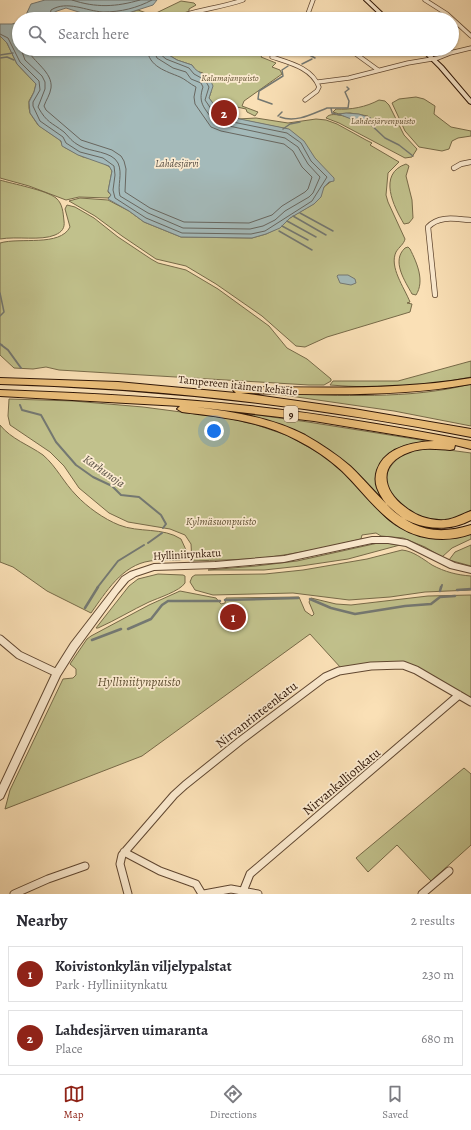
<!DOCTYPE html>
<meta charset="utf-8">
<style>
:root{--surface:#fff;--page:#f7f7f7;--text:#2b2b33;--muted:#7c7c81;--line:#e1e1e2;--accent:#8f2418}
body{margin:0;font-family:Alegreya,serif;background:var(--page);color:var(--text)}
.you{position:absolute;left:214px;top:431px;width:14px;height:14px;margin:-10px;border:3px solid #fff;border-radius:50%;background:#1a73e8;box-shadow:0 0 0 6px #1a73e833}
.badge{display:grid;place-items:center;width:26px;height:26px;border-radius:50%;background:var(--accent);color:#fff;font-size:13px;font-weight:700}
.pin{position:absolute;translate:-50% -50%;border:2px solid #fff;box-shadow:0 1px 4px #0006}
.list{margin:0;padding:0;list-style:none}
h2{display:flex;justify-content:space-between;align-items:center;height:52px;margin:0;padding:0 16px;font-size:17px}
h2 small{font-size:13px;font-weight:400;color:var(--muted)}
.list li{display:grid;grid-template-columns:26px 1fr auto;gap:12px;align-items:center;box-sizing:border-box;height:56px;margin:0 8px 8px;padding:0 8px;border:1px solid var(--line);border-radius:0px}
.list b{display:block;font-size:15px;white-space:nowrap}
.list p{margin:0;font-size:13px;white-space:nowrap;color:var(--muted)}
.list em{font-size:13px;font-style:normal;color:var(--muted)}
.icon{flex:none;width:22px;height:22px;fill:none;stroke:currentColor;stroke-width:2;stroke-linecap:round;stroke-linejoin:round}
.map{position:relative;flex:none;width:471px;height:894px;overflow:hidden}
.search{position:absolute;background:var(--surface);box-shadow:0 1px 3px #0004;left:12px;right:12px;top:12px;height:44px;display:flex;align-items:center;gap:10px;box-sizing:border-box;padding:0 14px;border-radius:22px;color:var(--muted);font-size:15px}
.sheet{height:180px;background:var(--surface)}
nav{display:flex;justify-content:space-around;align-items:center;box-sizing:border-box;height:56px;border-top:1px solid var(--line);background:var(--surface);font-size:11px;color:var(--muted)}
nav a{display:grid;justify-items:center;gap:2px}
nav .on{color:var(--accent)}
.map>svg:first-child{display:block}
.green{fill:#c1c18c;stroke:#776a48}
.water{fill:#a4baba;stroke:#747872}
.lines{fill:none;stroke-linecap:round;stroke-linejoin:round}
.shore{stroke:#686760;stroke-width:1}
.stream-far2{stroke:#747872;stroke-width:1.5}
.stream-far1{stroke:#747872;stroke-width:2}
.stream{stroke:#747872;stroke-width:2.5}
.minor-far2-casing{stroke:#604731;stroke-width:5}
.minor-far1-casing{stroke:#604731;stroke-width:6}
.minor-casing{stroke:#604731;stroke-width:9}
.tertiary-casing{stroke:#604731;stroke-width:2}
.secondary-casing{stroke:#2d1405;stroke-width:2}
.motorway-casing{stroke:#2d1405;stroke-width:2}
.minor-far2{stroke:#fcebd0;stroke-width:3.5}
.minor-far1{stroke:#fcebd0;stroke-width:4.5}
.minor{stroke:#fcebd0;stroke-width:7}
.tertiary{fill:#fcebd0;fill-rule:evenodd}
.secondary{fill:#fcebd0;fill-rule:evenodd}
.motorway{fill:#edc07b;fill-rule:evenodd}
.labels{text-anchor:middle;stroke-width:3.5;stroke-linejoin:round;paint-order:stroke}
.far-park-label{font-size:9px;font-style:italic;fill:#615134;stroke:#fcebd0}
.far-water-label{font-size:10px;font-style:italic;fill:#574e44;stroke:#fcebd0}
.shield{fill:#fcebd0;stroke:#6b5442;stroke-width:1}
.shield-label{font-size:10px;font-weight:bold;fill:#2d1405}
.street-label{font-size:11px;fill:#2d1405;stroke:#fcebd0}
.park-label{font-size:11px;font-style:italic;fill:#615134;stroke:#fcebd0}
.water-label{font-size:12px;font-style:italic;fill:#574e44;stroke:#fcebd0}
.near-park-label{font-size:13px;font-style:italic;fill:#615134;stroke:#fcebd0}
.near-street-label{font-size:13px;fill:#2d1405;stroke:#fcebd0}
</style>
<div class="map">
<svg width="471" height="894" viewBox="0 0 471 894">
<rect width="100%" height="100%" fill="#fae0b6"/>
<filter id="stains"><feTurbulence type="fractalNoise" baseFrequency=".005" numOctaves="4"/><feColorMatrix values="0 0 0 0 .2 0 0 0 0 .09 0 0 0 0 .02 0 0 0 .5 -.17"/></filter>
<radialGradient id="worn" r=".72"><stop offset=".6" stop-color="#630" stop-opacity="0"/><stop offset="1" stop-color="#630" stop-opacity=".3"/></radialGradient>
<path class="green" d="M181,1L194,3L196,5L189,9V12L170,19H121L120,15L138,10L152,15Z
M0,36L7,43L17,64L36,84L34,92L29,101V108L30,113L38,125L60,140L64,147L83,157L97,160L110,167L112,171L108,192L111,195L108,198L79,197L66,200L29,186L0,178Z
M159,49H177V51L179,52L182,49H274L264,53L261,57L276,63L272,67L280,70L282,74L244,101L242,106L258,112L255,116L247,112L246,109L237,107L231,109L216,108L209,98L211,92L203,73L196,71L192,65L177,60Z
M416,97L424,99L435,106L434,114L451,127L471,131V136L458,138L452,141L449,149L442,151L419,147L405,131L392,103L399,99Z
M379,100L385,101L389,105L404,135L417,149L412,157L405,158L339,123L326,118C332,108 358,123 370,121L368,116L350,113L339,114L333,112L336,109C351,110 366,107 379,100Z
M256,118L288,123L316,119L326,120L337,124L366,140L372,143L370,145L399,162L388,173L386,195L388,202L405,239C404,244 399,247 396,252C389,267 404,287 410,302L407,303L412,304L410,312L327,337L305,347L296,346L262,316L216,284L186,266L156,259L122,236L95,216L69,201L80,198L108,200L129,211L144,222L181,237L252,238L266,234L280,227L290,218L315,203L324,187L334,179L314,158L309,150L287,129L238,119Z
M406,164L409,166L406,176L412,200L413,218L409,223L404,224C394,207 377,174 406,164Z
M0,180C13,184 46,190 56,198C63,204 63,213 64,221C65,228 62,232 55,235C41,241 17,236 0,239Z
M67,205L75,207L94,218L118,237L151,259L158,263L186,270L218,289L269,326L287,348L307,359L331,379V381L324,385H309L59,370L46,367L33,369L14,368L0,355V243C20,237 60,247 70,227L65,209Z
M408,247L410,249C417,263 425,281 416,295L412,294C405,281 391,261 405,248Z
M471,361V377C422,387 379,389 330,385L333,381H398Z
M471,384V426L394,411L276,394C341,395 408,400 471,384Z
M9,399L73,401L143,407L227,418L254,424L289,436L324,456L351,479L386,518L395,525L410,532L471,533V539L452,548L442,557L425,547L403,538L381,536L376,533L362,535L361,539C328,547 296,554 262,558C239,560 215,560 192,561L191,544L185,535L170,529L128,522L109,513L79,488L64,466L50,452L10,425L8,416Z
M236,412L308,422L427,441L407,445L396,450L376,478L379,493L384,504L299,433Z
M0,425C11,439 29,445 43,455C56,466 64,483 76,495C87,507 104,519 119,525C139,533 163,527 181,539L186,550L184,559C174,562 161,559 150,561C122,565 106,592 91,613L47,591L13,567L0,562Z
M434,448L471,453V510C462,516 451,521 440,520C416,520 369,495 391,466C395,461 400,455 407,453C415,449 425,449 434,448Z
M378,543H386L400,545L348,559L301,566L264,570H208L256,566L297,561Z
M471,545V566L449,560L455,552Z
M402,550C413,551 423,559 432,565C445,572 457,575 471,576V590L425,592L390,597L349,600L293,593L213,595L195,590L190,582L192,577L195,575L265,574L303,570L367,559Z
M158,574L183,575L185,576V583C180,591 158,598 149,602C132,610 116,620 98,628H96L129,586L138,579Z
M180,591L216,598L221,604L225,603L226,598L299,597L305,611L312,616L314,614L309,602L311,598L336,604L351,605L428,596L471,595V698L412,665L341,668L310,634L142,756L5,809L10,790L63,679L73,678L76,675V669L70,664L87,639L91,636L149,605Z
M464,768L471,774V845L431,881L397,845L368,872L356,858Z"/>
<path class="water" d="M45,0H157L153,5L122,15L85,14L66,8L57,11L53,13L55,15L66,19H24L31,4Z
M19,22V49H159L177,60L192,65C199,76 207,71 213,86L209,98L219,111L220,115L289,129L304,141L315,158L334,178V181L329,182L324,187L321,197L314,204L290,218L280,228L266,234L252,238L181,237L144,222L129,211L108,199L111,195L108,191L112,171L109,166L78,155L62,146L61,141L39,126L30,113L29,102L34,92L36,84L17,64L7,43L0,36V24H12Z
M346,113L359,114L371,118L370,121C359,123 348,118 339,114Z
M338,275H348L355,279L356,283L351,285L340,283L337,276Z"/>
<g class="lines">
<path class="shore" d="M72,0C96,8 116,7 140,0
M53,19L50,15L51,10C67,0 86,11 103,12C121,12 137,8 152,0
M0,34L8,38L20,62L39,81L40,90L33,102V106L40,121L63,137L66,143L80,152L103,158L114,166L115,175L113,190L115,198L146,218L182,233L251,234L265,231L312,201L327,177L311,161L301,143L287,133L218,119L205,100L209,87L205,80L194,74L189,68L166,59L159,53L158,49
M21,49L25,60L42,76L45,82V89L38,107C47,123 51,122 64,132C70,138 71,141 80,146C90,152 112,151 118,163C123,174 117,185 120,196L148,213L183,228L250,229L263,226L275,220L285,211L309,197L313,193L320,177L308,164L298,147L285,138L215,123C206,109 197,104 203,87L201,83L191,79L186,72L173,68L157,58L153,49
M27,49C33,62 53,72 51,88C50,95 46,100 44,106L46,110L81,140L112,150L121,156L124,161L126,169L125,192L150,208L184,222L249,223L272,215L282,206L305,192L308,189L312,177L302,167L293,151L284,144L221,131L211,127L195,104L194,97L196,87C190,84 185,79 180,77C166,71 149,67 147,49"/>
<path class="stream-far2" d="M298,49L315,58
M0,55L13,53
M0,58L7,57L14,60
M302,64L312,59
M272,104L258,99L259,91L283,76L282,70L288,66
M331,108H348L349,101L345,92L349,89L347,87
M278,116L282,112
M280,117C296,123 312,114 327,108H331L332,113L340,115
M368,122L385,138L399,145L413,156
M283,129L290,124L300,122
M300,213L333,231
M293,216L326,235
M287,221L316,237
M282,226L308,240
M279,231L312,250
M0,293L4,312L0,316
M0,344L2,345"/>
<path class="stream-far1" d="M0,344L8,350L21,368
M20,405L22,410L41,415L56,442L76,465L93,477L112,486L121,495L139,497L161,515L166,524L163,528
M148,543L162,533
M97,588L118,561L144,545
M441,588L442,585"/>
<path class="stream" d="M457,590L471,589
M440,591L441,587
M310,599L331,608L355,614L405,606L431,604L440,597L455,596
M225,600L298,598
M85,608L98,587
M128,629L151,619L162,605L168,601H220
M92,640L121,629"/>
<g class="minor-far2-casing">
<path id="minor-far2" d="M425,0L447,14L471,36
M172,19C195,10 220,8 243,0
M306,19L313,0
M349,49L378,70
M450,53L471,48
M272,57C290,63 312,68 319,87L317,91L305,100
M318,82L349,78L408,63L438,58L453,52"/>
</g>
<g class="minor-far1-casing">
<path id="minor-far1" d="M454,168L461,164L471,162
M435,295L428,227C439,215 456,219 471,220"/>
</g>
<g class="minor-casing">
<path id="minor" d="M0,639L19,655L57,673
M124,852L160,871L196,884L202,894
M244,889L250,874L459,695
M14,894L48,879L85,866
M128,894L120,864L122,855L174,795L185,785L240,741L325,677L339,671L371,666L403,665L416,670L471,702
M204,894L231,889L258,894
M422,894L449,871"/>
</g>
<g class="tertiary-casing">
<path id="tertiary" d="M372,537H388L407,540L455,563L471,567V573L450,568L406,546L388,543H372L284,562L215,568L154,570L136,576L128,581L118,593L77,649L60,676L3,798L0,800V785L54,670L71,643L122,577L130,572L154,564L215,562L284,556Z"/>
</g>
<g class="secondary-casing">
<path id="secondary" d="M364,0H369L389,19H384Z
M420,49H425L443,66L471,99V104L469,103L439,68Z"/>
</g>
<g class="motorway-casing">
<path id="motorway" d="M0,378L118,382L236,393L233,390L238,387C316,387 394,391 471,378V384C395,398 318,394 241,393L354,409L471,429V437C313,406 161,388 0,384Z
M0,390C84,393 167,397 250,406C324,414 398,427 471,441V449L455,445L454,449L450,450C437,449 423,447 410,452C378,463 381,489 405,507C416,516 430,521 445,520C455,519 462,514 471,511V520C438,538 391,524 377,488C375,482 375,476 377,470C385,447 413,442 434,441L314,421L196,407C233,412 271,417 305,435C321,444 336,454 350,466C389,503 408,545 471,525V534C457,539 444,540 429,538C389,532 369,497 342,471C329,459 313,448 297,440C262,421 221,417 182,412L177,409L180,406L0,396Z"/>
</g>
<use href="#minor-far2" class="minor-far2"/>
<use href="#minor-far1" class="minor-far1"/>
<use href="#minor" class="minor"/>
<use href="#tertiary" class="tertiary"/>
<use href="#secondary" class="secondary"/>
<use href="#motorway" class="motorway"/>
</g>
<g class="labels">
<g class="far-park-label">
<text x="230" y="81">Kalamajanpuisto</text>
<text x="383" y="124">Lahdesjärvenpuisto</text>
</g>
<g class="far-water-label">
<text x="177" y="167">Lahdesjärvi</text>
</g>
<rect class="shield" x="284" y="406" width="14" height="16" rx="3"/>
<g class="shield-label">
<text x="291" y="418">9</text>
</g>
<g class="street-label">
<text transform="translate(238 385) rotate(6)" y="4">Tampereen itäinen kehätie</text>
<text transform="translate(187 554) rotate(-3)" y="4">Hylliniitynkatu</text>
</g>
<g class="park-label">
<text x="221" y="525">Kylmäsuonpuisto</text>
</g>
<g class="water-label">
<text transform="translate(104 471) rotate(35)" y="4">Karhunoja</text>
</g>
<g class="near-park-label">
<text x="139" y="686">Hylliniitynpuisto</text>
</g>
<g class="near-street-label">
<text transform="translate(256 714) rotate(-38)" y="5">Nirvanrinteenkatu</text>
<text transform="translate(341 781) rotate(-40)" y="5">Nirvankallionkatu</text>
</g>
</g>
<rect width="100%" height="100%" filter="url(#stains)"/>
<rect width="100%" height="100%" fill="url(#worn)"/>
</svg>
<div class="you"></div>
<div class="pin badge" style="left:233px;top:617px">1</div>
<div class="pin badge" style="left:224px;top:113px">2</div>
<div class="search"><svg class="icon" aria-label="search" viewBox="0 0 24 24"><circle cx="10" cy="10" r="6"/><path d="M15 15l6 6"/></svg>Search here</div>
</div>
<section class="sheet">
<h2>Nearby<small>2 results</small></h2>
<ul class="list">
<li><span class="badge">1</span><div><b>Koivistonkylän viljelypalstat</b><p>Park · Hylliniitynkatu</p></div><em>230 m</em></li>
<li><span class="badge">2</span><div><b>Lahdesjärven uimaranta</b><p>Place</p></div><em>680 m</em></li>
</ul>
</section>
<nav>
<a class="on"><svg class="icon" aria-label="map" viewBox="0 0 24 24"><path d="M3 6l6-2 6 2 6-2v14l-6 2-6-2-6 2zM9 4v14M15 6v14"/></svg>Map</a>
<a><svg class="icon" aria-label="directions" viewBox="0 0 24 24"><path d="M12 3l9 9-9 9-9-9zM9 14v-3h6M13 9l2 2-2 2"/></svg>Directions</a>
<a><svg class="icon" aria-label="saved" viewBox="0 0 24 24"><path d="M7 4h10v16l-5-4-5 4z"/></svg>Saved</a>
</nav>
